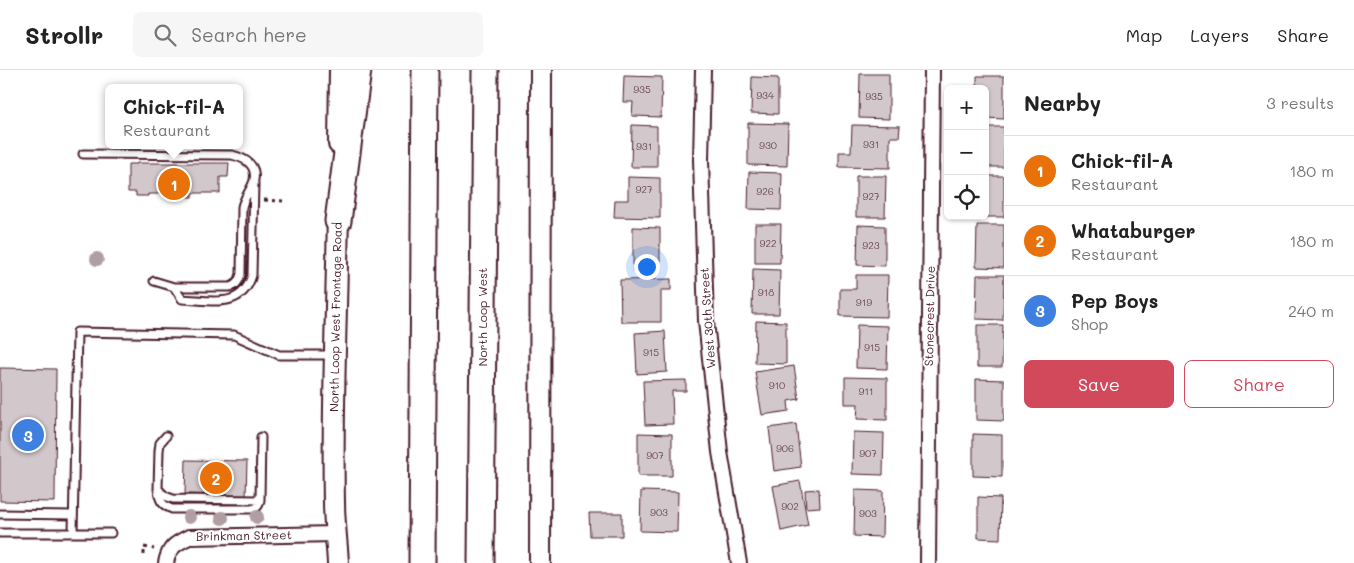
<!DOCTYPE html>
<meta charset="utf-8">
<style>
:root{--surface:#fff;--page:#f6f6f6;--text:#222;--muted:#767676;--line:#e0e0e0;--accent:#d1495b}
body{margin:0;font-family:Mali,sans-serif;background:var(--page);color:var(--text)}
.controls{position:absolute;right:15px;top:15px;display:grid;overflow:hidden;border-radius:8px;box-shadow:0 1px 4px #0004}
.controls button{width:45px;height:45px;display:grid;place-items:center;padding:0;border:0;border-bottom:1px solid var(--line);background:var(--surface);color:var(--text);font:25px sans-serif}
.you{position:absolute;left:646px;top:196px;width:18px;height:18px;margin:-12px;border:4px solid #fff;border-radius:50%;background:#1a73e8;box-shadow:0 0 0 8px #1a73e833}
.badge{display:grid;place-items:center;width:32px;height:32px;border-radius:50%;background:var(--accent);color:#fff;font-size:16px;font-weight:700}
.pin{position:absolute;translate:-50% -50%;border:2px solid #fff;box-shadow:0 1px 5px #0006}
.popup{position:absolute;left:105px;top:14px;width:138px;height:65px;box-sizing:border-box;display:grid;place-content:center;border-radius:8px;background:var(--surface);filter:drop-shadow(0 1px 4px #0005);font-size:16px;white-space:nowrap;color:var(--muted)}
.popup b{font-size:19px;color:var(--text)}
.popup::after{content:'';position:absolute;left:50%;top:100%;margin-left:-10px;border:10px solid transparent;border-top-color:var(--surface)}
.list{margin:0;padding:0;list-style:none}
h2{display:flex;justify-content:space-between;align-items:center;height:65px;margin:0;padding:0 20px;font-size:21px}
h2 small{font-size:16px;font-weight:400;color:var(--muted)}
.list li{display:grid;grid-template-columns:32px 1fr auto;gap:15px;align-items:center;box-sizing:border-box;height:70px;padding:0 20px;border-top:1px solid var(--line)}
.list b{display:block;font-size:19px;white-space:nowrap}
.list p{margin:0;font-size:16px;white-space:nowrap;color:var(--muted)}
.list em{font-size:16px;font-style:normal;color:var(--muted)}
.actions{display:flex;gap:10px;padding:15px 20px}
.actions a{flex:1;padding:11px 0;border:1px solid var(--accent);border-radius:8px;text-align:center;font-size:18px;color:var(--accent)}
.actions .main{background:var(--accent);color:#fff}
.icon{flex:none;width:28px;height:28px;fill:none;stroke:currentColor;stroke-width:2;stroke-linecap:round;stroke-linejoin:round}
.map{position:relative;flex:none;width:1004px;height:493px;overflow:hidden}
header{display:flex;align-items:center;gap:30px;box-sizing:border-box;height:70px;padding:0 25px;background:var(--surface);border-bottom:1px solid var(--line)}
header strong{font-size:24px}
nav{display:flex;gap:28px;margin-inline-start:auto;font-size:18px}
.search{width:350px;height:45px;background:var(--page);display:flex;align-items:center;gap:12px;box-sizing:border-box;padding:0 18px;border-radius:8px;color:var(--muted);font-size:19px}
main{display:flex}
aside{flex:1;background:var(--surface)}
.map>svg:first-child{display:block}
.building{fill:#d2c7cb;stroke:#4a1f2b}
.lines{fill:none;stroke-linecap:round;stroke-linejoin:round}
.service-casing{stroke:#4a1f2b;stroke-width:11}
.minor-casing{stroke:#4a1f2b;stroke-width:18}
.secondary-casing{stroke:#4a1f2b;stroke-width:24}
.motorway-casing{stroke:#4a1f2b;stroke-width:29}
.path{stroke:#4a1f2b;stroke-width:3;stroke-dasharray:4 4;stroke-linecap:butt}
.service{stroke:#fff;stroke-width:7}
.minor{stroke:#fff;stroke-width:14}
.secondary{stroke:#fff;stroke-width:20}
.motorway{stroke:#fff;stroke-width:25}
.tree{fill:#b19ea3}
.labels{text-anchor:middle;stroke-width:4;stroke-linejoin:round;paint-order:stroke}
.number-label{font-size:10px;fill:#6c4953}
.street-label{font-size:12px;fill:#4a1f2b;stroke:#fff}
</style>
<header>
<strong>Strollr</strong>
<div class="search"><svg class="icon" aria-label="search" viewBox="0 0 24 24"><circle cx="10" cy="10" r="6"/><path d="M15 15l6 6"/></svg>Search here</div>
<nav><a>Map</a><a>Layers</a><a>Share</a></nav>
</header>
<main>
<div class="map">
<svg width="1004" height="493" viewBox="0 0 1004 493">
<rect width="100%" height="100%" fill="#fff"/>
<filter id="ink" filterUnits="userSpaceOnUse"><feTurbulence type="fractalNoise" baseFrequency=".02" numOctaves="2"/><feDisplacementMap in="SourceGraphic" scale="10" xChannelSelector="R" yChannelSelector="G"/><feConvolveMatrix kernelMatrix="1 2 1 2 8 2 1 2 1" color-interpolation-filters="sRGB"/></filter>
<g filter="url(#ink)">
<path class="building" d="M860,4H889V49L859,48Z
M624,6L662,7L661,47L632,46L633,32H623Z
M977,6H1004V49L985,48V19H977Z
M752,7L778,8V44L751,43Z
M748,53L788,54L787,96L748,95Z
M632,55L657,56V97H631Z
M852,55L900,56L899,67H890V98L839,97V82H851Z
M985,57H1004V97H985Z
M137,93H229L228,107H220V123H192V127H180V124H148V126H136V122H128V94H137Z
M749,102L782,103L781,140L748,139Z
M856,106H886L885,147H856Z
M985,106H1004V147H981L985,146Z
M628,107L660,108V148L614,147L615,130H628Z
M755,154H781L780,193H755Z
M858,155L885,156V196L857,195Z
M977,155H1004V198L976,197Z
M633,157L660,158V201H633Z
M753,199L780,200L779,244H752Z
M856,205H888L887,247L840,246V219H856Z
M977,205H1004L1003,250L976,249Z
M671,209V220H661V252H621L620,210Z
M756,251L786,252V294L755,293Z
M857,255L888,256L887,299L856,298Z
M977,255H1003L1002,297H977Z
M665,261L667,302L637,304L635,263Z
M794,296L799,329L788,331L789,341L762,345L755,302Z
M0,298L56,299L55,432L0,431Z
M845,307L887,308V350L857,349L858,334H845Z
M976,309L1004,310V351L976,350Z
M686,310V321H672L673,354L645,355L643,311Z
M796,354L801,397L774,401L769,358Z
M853,362L884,363L883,405L852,404Z
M638,363L672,364V406H638Z
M973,364L1002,365V407L973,406Z
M186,390L247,391L246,426L185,424Z
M800,411L808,455L781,461L773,416Z
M819,419L820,437L806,438L805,420Z
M855,420L883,421L882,467L854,466Z
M641,421L678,422L677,462L640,461Z
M978,427L1001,428L1000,469L978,468Z
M589,443H622V466H590Z"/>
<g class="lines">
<g class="service-casing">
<path id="service" d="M83,84L232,85C244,88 257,94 254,110C252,119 244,127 242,137L241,204C239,211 237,215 230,217H174L154,211
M174,217L182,229C211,230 242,240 252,205L254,113
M166,366L160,373L159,381L158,419L165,426L173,429L260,430L261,367
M158,419C159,429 161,435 172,439H251C257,438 259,437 260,430
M0,444L73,445
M0,463H111
M73,463L77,262L234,265L279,285H334"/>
</g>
<g class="minor-casing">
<path id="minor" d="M703,0L701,90L706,251L720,382L739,493
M166,493C169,477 175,474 189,467L336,464
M928,493L932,0"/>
</g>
<g class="secondary-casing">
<path id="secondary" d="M339,74L340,0
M338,493C337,473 334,452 334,432C332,333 337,234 338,135
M540,493L541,0"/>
</g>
<g class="motorway-casing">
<path id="motorway" d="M338,151L358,0
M422,493L425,0
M481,493L485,0"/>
</g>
<path class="path" d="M264,130L283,131
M144,485V477L154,479"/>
<use href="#service" class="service"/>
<use href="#minor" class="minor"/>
<use href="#secondary" class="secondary"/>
<use href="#motorway" class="motorway"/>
</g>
<g class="tree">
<circle cx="97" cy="189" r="7"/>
<circle cx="189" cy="447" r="7"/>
<circle cx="257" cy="447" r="7"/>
<circle cx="222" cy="448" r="7"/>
</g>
</g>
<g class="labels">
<g class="number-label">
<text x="642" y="23">935</text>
<text x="765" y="29">934</text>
<text x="874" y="30">935</text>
<text x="871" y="78">931</text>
<text x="768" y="79">930</text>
<text x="644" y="80">931</text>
<text x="644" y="123">927</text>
<text x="765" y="125">926</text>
<text x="871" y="130">927</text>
<text x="768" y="177">922</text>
<text x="871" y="179">923</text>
<text x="766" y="226">918</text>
<text x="864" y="236">919</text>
<text x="872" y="281">915</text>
<text x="651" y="286">915</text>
<text x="777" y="319">910</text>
<text x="866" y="325">911</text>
<text x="785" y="382">906</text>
<text x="868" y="387">907</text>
<text x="655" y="389">907</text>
<text x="790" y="440">902</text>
<text x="659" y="446">903</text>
<text x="868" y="447">903</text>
</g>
<g class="street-label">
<text transform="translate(930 246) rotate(-89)" y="4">Stonecrest Drive</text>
<text transform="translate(336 247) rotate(-89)" y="4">North Loop West Frontage Road</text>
<text transform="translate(483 247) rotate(-90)" y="4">North Loop West</text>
<text transform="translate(708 248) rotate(-94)" y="4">West 30th Street</text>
<text transform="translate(244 466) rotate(-1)" y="4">Brinkman Street</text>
</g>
</g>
</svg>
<div class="controls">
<button>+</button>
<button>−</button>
<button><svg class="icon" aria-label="locate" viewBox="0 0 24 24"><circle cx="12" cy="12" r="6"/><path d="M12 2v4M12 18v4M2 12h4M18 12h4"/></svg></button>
</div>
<div class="you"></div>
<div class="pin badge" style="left:174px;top:114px;background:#e8710a">1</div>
<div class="popup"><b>Chick-fil-A</b>Restaurant</div>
<div class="pin badge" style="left:216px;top:408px;background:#e8710a">2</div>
<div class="pin badge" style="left:28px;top:365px;background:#3f7fe0">3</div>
</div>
<aside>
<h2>Nearby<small>3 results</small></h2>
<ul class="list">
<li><span class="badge" style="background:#e8710a">1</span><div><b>Chick-fil-A</b><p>Restaurant</p></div><em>180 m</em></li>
<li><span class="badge" style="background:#e8710a">2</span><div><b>Whataburger</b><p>Restaurant</p></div><em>180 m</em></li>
<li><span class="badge" style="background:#3f7fe0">3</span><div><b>Pep Boys</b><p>Shop</p></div><em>240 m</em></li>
</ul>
<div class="actions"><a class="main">Save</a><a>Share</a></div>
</aside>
</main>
